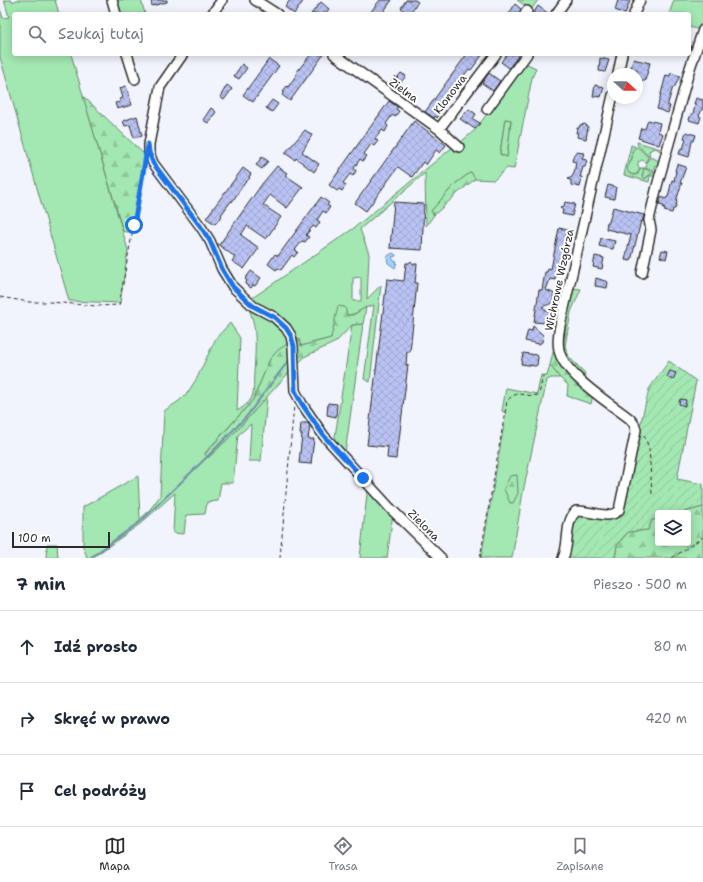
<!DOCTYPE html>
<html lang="pl">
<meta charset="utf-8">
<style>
:root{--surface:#fff;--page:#f2f2f3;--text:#1f2937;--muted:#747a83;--line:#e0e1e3;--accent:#2b2b2b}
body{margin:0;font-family:"Shantell Sans",sans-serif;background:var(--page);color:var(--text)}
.controls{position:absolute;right:12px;bottom:12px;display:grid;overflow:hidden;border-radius:4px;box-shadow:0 2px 10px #0003}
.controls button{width:36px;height:36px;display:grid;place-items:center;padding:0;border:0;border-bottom:1px solid var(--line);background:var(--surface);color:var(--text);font:20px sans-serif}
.compass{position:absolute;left:607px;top:68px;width:36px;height:36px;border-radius:50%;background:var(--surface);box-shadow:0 2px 10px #0003;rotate:111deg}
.scale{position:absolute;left:12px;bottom:10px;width:98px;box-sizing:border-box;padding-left:4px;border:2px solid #2b2b2b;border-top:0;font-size:11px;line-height:14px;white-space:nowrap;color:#2b2b2b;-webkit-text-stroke:3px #fff;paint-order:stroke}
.stop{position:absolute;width:12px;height:12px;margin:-9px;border:3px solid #1a73e8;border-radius:50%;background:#fff}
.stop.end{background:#1a73e8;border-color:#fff;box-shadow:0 1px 4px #0008}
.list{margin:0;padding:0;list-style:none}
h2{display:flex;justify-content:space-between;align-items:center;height:52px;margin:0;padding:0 16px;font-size:17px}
h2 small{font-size:13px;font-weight:400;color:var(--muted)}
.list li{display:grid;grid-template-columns:26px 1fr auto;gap:12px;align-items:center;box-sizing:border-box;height:72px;padding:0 16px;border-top:1px solid var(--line)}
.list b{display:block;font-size:15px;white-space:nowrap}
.list em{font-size:13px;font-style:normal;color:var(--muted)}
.icon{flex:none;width:22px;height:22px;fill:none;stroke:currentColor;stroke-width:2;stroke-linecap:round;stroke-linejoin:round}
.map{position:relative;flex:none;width:703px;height:558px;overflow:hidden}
.search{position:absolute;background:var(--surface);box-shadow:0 2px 10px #0003;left:12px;right:12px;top:12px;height:44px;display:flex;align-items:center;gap:10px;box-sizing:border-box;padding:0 14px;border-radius:4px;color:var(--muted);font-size:15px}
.sheet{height:268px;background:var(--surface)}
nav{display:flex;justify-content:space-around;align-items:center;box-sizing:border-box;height:56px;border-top:1px solid var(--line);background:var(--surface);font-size:11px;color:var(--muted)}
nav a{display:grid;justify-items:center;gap:2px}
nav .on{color:var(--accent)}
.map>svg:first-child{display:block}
.green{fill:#a3e7b2;stroke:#67896e;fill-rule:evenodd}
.forest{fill:url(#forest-firs);stroke:#67896e}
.garden{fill:url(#garden-furrows);stroke:#67896e}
.water{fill:#a0d3fd;stroke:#7190a9}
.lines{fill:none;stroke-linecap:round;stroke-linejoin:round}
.stream{stroke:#7190a9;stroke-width:2}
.building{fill:url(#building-cross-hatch);stroke:#2b2b2b}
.minor-casing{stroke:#2b2b2b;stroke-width:12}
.path{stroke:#2b2b2b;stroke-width:1;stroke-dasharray:4 3;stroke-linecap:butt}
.minor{stroke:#fff;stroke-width:9}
.route{stroke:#1a73e8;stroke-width:5}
.labels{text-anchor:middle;stroke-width:4;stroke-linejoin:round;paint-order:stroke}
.street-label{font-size:11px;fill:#2b2b2b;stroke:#fff}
</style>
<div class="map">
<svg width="703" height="558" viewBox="0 0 703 558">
<defs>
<pattern id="forest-firs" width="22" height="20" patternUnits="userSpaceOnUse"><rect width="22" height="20" fill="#a3e7b2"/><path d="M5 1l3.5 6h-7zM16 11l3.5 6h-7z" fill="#8cc699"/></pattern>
<pattern id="garden-furrows" width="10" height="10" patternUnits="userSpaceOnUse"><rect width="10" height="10" fill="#a3e7b2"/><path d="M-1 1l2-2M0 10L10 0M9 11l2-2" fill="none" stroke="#8cc699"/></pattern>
<pattern id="building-cross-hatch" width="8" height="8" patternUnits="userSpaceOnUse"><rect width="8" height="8" fill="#b9c2f3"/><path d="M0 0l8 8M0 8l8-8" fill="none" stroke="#9fa7d0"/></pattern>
</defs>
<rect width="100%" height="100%" fill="#f1f3fd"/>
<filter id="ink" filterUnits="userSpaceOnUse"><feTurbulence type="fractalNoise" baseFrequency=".025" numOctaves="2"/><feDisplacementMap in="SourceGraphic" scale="8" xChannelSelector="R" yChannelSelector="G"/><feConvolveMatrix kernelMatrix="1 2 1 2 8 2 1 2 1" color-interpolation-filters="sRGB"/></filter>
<g filter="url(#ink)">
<path class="green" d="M4,0H11L12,2L17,0H55L59,14H14V54H71L128,250L120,303L69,301L0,57V9L3,18L9,17Z
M109,0H141L145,14H112Z
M517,0H538L531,10Z
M674,0H703V24L701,30L689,27V14H669Z
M525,63L536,68L532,78L514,169L507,168L494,180L475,179L471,172L455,184L431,211L434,215L426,226L425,173L360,229L369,254L367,299L381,285L370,382L364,379L374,305C364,307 357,315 347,315L331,338L301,346L270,359L253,400L205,453L208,458L236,431L267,397L261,461H249L251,424L238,435L233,483H221L218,501L207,502L205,514L186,515L184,534L173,533L175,493L140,524L92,558H86L87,557L83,547V507L138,476L140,519L148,512L160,496L164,411L179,401L188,392L197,378L216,338L230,323L240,338L237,411C242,408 248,404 251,399C255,392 253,381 254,374C255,353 259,321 245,303L354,228L454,146L455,147L475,130ZM505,119L511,120L507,157L500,154ZM361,277V301H353V278Z
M636,147C642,149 643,154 648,157L646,162L642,160L638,162V166L640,168L638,173L634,175L628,173L627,168L632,158V151Z
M649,158H653L659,161L657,167L655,165L654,169L651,170L645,168L647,165L646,163Z
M644,168L649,171H655L644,179L642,177Z
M363,324L345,454L334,443L352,325Z
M550,365L560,378H551L547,380L523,492L512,558H481L506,413L502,411L506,388L537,394L541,375L547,376Z
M368,485L393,513L387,558H360Z
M47,544H57L58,558H46Z"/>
<path class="forest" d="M83,96L146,156L132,233L123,231Z
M505,119L511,120L507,157L500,154Z
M471,172L475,179L458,193L434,215L431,211L455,184Z
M572,288L581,289L571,312L565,346L569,357L584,372L589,385L571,368L561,348Z
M338,306L345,307L347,315H353L366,307L363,324L352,325L336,342L306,356L294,367L236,431L208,458L205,454L253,400L270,359L278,350L295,339H299L301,346L331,338Z
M556,340L557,352L593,394L591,404L567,396L568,385L560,378L550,365Z
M517,475L518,493L513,503H510L504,489L510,476Z
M703,507V558H615L617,545L628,532L648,530L652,520L658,519V543H688V513H680Z"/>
<path class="garden" d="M637,142L664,150L660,151L656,148L652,149L649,152L650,157C644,154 643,149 638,146Z
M631,145L636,147L632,151C632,153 632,156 632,158C630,165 624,167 630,174L636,175L638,174L640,168H644L642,177L645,179L656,170V176H650L649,182L624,175Z
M669,361L696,381L677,479L703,484V507L680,513H658V519L652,520L648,530L628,532L617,545L615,558H565L577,513L612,519L621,517L631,463L649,389Z"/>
<path class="water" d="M393,253L396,255V256L392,257L394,261L397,262L395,268L388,263L387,257L389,255Z"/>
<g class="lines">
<path class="stream" d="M90,558L142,520L208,456L246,417L289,360"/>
</g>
<path class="building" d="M151,0H167V2L152,6Z
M290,0H304L294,14L285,7Z
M380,0H392L384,11L389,14H369Z
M406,0H415L418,2L409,14L401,8Z
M618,0L630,1L625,14L615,10Z
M321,2L329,9L325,14H311Z
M515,4L521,9L519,14H509Z
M538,6L549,14H533Z
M311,54H324L290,101L282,95L284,92L283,91L287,86L288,87L297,74L296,73Z
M467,54H483L471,70L469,69L462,78L464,80L453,94L451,93L445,103L446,104L437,118L435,116L434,118L425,112Z
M507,54H515L518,56L509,68L501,62Z
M600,58L609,60L605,72L599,71Z
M269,59L279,66L253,102L243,95Z
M633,59L650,63L645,81L637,80V70L631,69Z
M242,64L247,68L239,79L234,76Z
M401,73L406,76L396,88L389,84L395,76L397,78Z
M489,73L500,81L493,91L482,83Z
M671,73L680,76L674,88L673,87L668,103V106H670L668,113L657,109L666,75L670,76Z
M227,85L232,89L224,100L220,97Z
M595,85L604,87L601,97L593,96Z
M126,86L132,105L117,109L115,103L120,102V99L123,98L120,88Z
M696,98L703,100V107L699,116L701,117L699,123L689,120L691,114H693L694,110L696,104H694Z
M272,100L278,104L272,112L266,108Z
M389,101L398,107L396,109L399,111L395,117L392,115L386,124L388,126L385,132L382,130L375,139L378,141L374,146L371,144L364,154L367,156L363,161L360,159L354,168L356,171L353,176L350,174L343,183L346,185L342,191L339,189L337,191L329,185Z
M211,108L216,112L208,123L203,120Z
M469,109L476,114L473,119L480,123L475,129L460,119Z
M137,116L142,136L134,138L130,125L125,126L123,121Z
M648,120L660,123L658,132L663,134L659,145L638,138L641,128L645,129Z
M414,121L446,145L440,153L436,150L426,165L423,162L412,177L398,167L366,211L355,203Z
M585,124L588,127L586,139L577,137L578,133H576L577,128H579L580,125Z
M305,130L312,135L302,152L319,164L314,172L296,158L295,160L285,153Z
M686,132L696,135L694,141H692L689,157L679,154L681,148L683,149L686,139L684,138Z
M576,152L584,153L582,159L587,160L585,167H583L580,177H582L580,187L571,185V181L568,179L572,177L574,173L576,162L572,161L574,154L576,155Z
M262,157L268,161L262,169L256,165Z
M677,164L686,167L680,183H682L676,201L677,202L675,209H673L672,213L664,211L665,208H663L664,206L659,205L661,197L666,199L667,197H668L672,180L674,181L676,171H675Z
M277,166L287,173L285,175L303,187L287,208L270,195L263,205L281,217L266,239L247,226L241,235L259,248L244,269L232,261L235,257L219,245L262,184Z
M243,168L251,174L249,177L250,178L243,185L232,202L231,201L221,215L222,216L215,224L206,218Z
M608,185L616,187L614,199L605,197Z
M321,197L329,203L327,205L330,207L326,213L323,211L317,220L320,222L316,228L313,226L306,235L309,237L305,242L302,241L295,250L298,252L294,257L292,255L281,270L278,268L276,270L268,264L275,254L278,256Z
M394,202L424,204L422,250L390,248Z
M565,202L575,204L572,216L562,214L563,210L560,208L564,206Z
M613,207L644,215L642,222L641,221L631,261L625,260L631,235L606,229L607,222H609Z
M559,228L568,230L561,262L559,261L556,277H555V280L550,279L546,290L553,293L554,294L553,301L552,303L542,307L550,314L549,320L546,323L534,322L539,290H542L545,272H547L548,268L551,269Z
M601,238L615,241L613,249L599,246Z
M662,250L668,251L666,259L660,257Z
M595,256L604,258L602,269L593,267Z
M411,261L413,264H417L415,283H417L410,352H407L406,365H408L398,448H397L396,459L387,458L388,447L367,445L387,279L404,281L406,263H409Z
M251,271L261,278L255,286L253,285L251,288L245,284L247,281L245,279Z
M596,278L608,282L607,288L595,286Z
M533,326L543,335L542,342L539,344L525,341L528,330L532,331Z
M523,353L537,355L538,357L537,365L535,366L521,364Z
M670,371L676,373L673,380L667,377Z
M680,399L686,400L685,406L679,404Z
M328,403L337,404L336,417L327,415Z
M301,423H308L310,426L308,439H314L311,464L299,463L302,434H300Z"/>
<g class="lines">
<g class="minor-casing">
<path id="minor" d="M112,0L116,14
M255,0L277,14
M212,14L222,0
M525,14L527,11
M556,14L566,0
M634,14L640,0
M127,54L135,79
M183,54L160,87L149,144V152L153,163L201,227L210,241L222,269L233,287L253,306L274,317L286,328L291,336L293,346L295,391L302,404L324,436L390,508L441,558
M334,54L439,129L459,147
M618,74L622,54
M487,109L527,54
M439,129L496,54
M642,273L651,230L649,220L657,186L690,68L703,30
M563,558C570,543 564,523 576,511C590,510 609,521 619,510L636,430L634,424L630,419C611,404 563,374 559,350C556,336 562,318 565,304L613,95"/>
</g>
<path class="path" d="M0,297L29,302H50L97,306L119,305L145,164
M644,435L649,448L652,494
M280,558L294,405
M480,558L507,401C518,388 524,398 538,395L539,394L544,372
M672,558L703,537"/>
<use href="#minor" class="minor"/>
</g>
</g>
<g class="lines" filter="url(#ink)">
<path class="route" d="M134,225L148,144L149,152L153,163L201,227L210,241L222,269L233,287L253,306L274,317L286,328L291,336L294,346L295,391L302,404L324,436L363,478"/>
</g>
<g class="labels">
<g class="street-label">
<text transform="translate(404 90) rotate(36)" y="4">Zielna</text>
<text transform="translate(450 94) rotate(-53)" y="4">Klonowa</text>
<text transform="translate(559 280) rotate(-78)" y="4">Wichrowe Wzgórza</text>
<text transform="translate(424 525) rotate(45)" y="4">Zielona</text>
</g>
</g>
</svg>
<div class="controls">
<button><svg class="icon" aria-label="layers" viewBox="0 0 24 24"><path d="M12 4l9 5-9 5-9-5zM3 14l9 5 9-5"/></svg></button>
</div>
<svg class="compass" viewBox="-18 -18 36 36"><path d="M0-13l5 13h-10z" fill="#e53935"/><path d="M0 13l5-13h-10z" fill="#747a83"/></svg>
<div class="scale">100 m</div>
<div class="stop" style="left:134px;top:225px"></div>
<div class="stop end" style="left:363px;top:478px"></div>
<div class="search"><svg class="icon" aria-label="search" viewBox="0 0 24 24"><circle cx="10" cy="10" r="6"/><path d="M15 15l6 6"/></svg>Szukaj tutaj</div>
</div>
<section class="sheet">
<h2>7 min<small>Pieszo · 500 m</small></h2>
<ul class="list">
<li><svg class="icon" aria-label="ahead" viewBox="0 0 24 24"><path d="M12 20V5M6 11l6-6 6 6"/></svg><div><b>Idź prosto</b></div><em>80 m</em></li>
<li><svg class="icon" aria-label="right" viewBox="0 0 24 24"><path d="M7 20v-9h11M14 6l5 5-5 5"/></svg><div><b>Skręć w prawo</b></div><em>420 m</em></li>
<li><svg class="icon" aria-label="arrive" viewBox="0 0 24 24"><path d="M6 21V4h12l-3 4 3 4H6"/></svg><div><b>Cel podróży</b></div></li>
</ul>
</section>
<nav>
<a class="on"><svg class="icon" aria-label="map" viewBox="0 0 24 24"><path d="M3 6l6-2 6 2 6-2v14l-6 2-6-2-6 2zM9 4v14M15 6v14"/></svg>Mapa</a>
<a><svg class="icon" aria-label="directions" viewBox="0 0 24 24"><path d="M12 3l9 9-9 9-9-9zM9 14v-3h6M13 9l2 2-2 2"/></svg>Trasa</a>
<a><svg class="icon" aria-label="saved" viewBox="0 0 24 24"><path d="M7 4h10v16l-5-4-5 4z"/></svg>Zapisane</a>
</nav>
